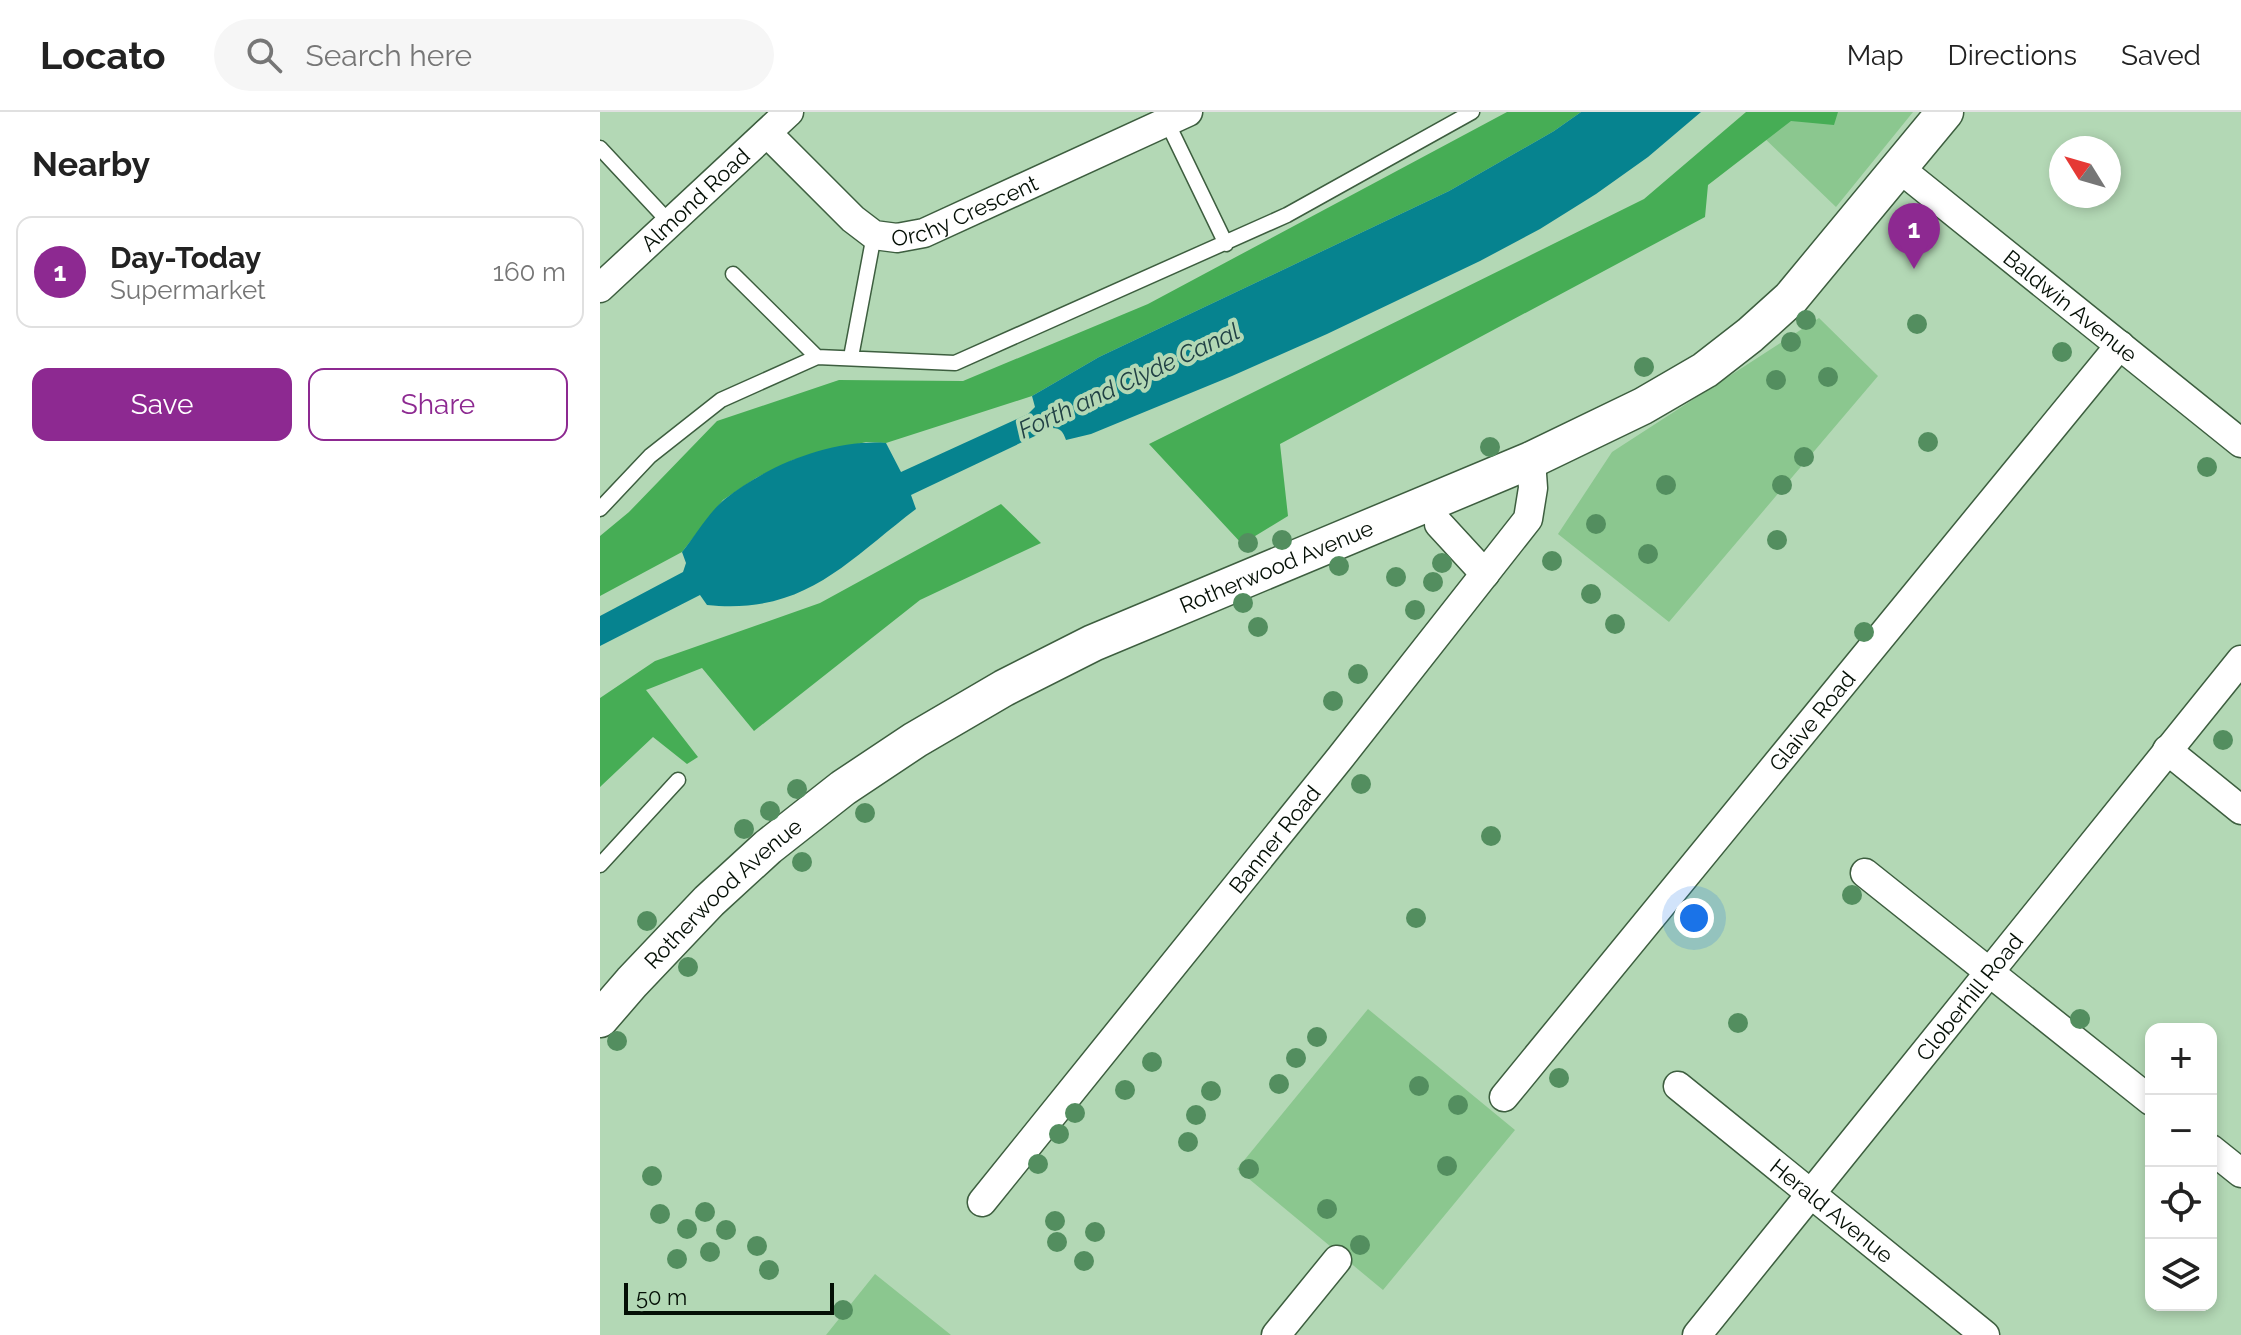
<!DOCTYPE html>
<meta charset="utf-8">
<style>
:root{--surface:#fff;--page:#f6f6f6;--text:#222;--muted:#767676;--line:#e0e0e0;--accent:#8d2991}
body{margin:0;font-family:Raleway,sans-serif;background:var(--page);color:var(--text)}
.controls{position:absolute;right:24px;bottom:24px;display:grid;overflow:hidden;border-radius:16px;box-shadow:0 4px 12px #0003}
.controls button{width:72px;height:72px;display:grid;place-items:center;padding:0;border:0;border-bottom:2px solid var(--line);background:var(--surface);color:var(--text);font:40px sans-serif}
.compass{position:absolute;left:1449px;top:24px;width:72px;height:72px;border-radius:50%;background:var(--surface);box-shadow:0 4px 12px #0003;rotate:307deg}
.scale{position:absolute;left:24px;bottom:20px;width:210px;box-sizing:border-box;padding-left:8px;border:4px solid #040f05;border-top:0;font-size:22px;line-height:28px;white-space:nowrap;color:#040f05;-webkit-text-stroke:6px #b3d8b5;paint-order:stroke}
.you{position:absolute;left:1094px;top:806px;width:28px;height:28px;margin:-20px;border:6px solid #fff;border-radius:50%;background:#1a73e8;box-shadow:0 0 0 12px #1a73e833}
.badge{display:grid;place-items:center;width:52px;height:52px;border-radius:50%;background:var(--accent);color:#fff;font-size:26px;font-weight:700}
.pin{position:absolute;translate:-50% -66px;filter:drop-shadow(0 2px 4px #0008)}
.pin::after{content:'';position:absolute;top:42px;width:28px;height:24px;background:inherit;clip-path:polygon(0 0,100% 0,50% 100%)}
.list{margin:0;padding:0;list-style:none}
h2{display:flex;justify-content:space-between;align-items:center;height:104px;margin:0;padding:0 32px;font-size:34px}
h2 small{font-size:26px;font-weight:400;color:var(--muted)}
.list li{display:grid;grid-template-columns:52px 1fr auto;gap:24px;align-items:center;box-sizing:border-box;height:112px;margin:0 16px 16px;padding:0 16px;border:2px solid var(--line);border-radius:16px}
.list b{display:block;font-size:30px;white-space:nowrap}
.list p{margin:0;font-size:26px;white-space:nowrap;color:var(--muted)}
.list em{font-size:26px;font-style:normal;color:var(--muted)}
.actions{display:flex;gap:16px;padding:24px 32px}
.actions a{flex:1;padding:18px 0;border:2px solid var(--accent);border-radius:16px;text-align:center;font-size:28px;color:var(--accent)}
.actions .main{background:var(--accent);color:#fff}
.icon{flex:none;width:44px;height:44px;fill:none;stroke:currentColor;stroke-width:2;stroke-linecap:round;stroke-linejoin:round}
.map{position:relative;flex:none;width:1641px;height:1223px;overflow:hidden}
header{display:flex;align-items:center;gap:48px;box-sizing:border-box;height:112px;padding:0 40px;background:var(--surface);border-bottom:2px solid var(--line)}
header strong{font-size:38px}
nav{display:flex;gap:44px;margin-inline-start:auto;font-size:28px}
.search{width:560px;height:72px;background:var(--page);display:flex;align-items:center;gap:20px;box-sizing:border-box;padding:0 28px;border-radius:44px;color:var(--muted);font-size:30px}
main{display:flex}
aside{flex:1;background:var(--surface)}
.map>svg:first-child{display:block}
.green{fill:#8bc78f}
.forest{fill:#46ad55}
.water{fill:#06838f}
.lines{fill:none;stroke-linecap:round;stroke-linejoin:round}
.service-casing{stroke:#3d5e3f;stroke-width:17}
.minor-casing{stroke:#3d5e3f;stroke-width:31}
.tertiary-casing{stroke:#3d5e3f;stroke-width:39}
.service{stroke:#fff;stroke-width:14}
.minor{stroke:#fff;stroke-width:28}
.tertiary{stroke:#fff;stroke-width:36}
.tree{fill:#538e5f}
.labels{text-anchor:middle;stroke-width:8;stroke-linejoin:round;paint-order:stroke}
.street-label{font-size:22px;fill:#040f05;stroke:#b3d8b5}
.water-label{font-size:24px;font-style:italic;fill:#214145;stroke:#b3d8b5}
</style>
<header>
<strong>Locato</strong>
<div class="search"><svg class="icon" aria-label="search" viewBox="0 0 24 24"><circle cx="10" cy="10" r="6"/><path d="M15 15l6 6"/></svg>Search here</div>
<nav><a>Map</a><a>Directions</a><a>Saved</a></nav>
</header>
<main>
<aside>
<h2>Nearby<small></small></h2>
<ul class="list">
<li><span class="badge">1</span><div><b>Day-Today</b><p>Supermarket</p></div><em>160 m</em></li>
</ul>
<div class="actions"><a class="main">Save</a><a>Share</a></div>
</aside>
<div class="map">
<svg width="1641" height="1223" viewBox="0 0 1641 1223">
<rect width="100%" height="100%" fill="#b3d8b5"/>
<path class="green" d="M1176,0H1313L1236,95L1158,20Z
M1219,206L1278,264L1069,510L958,422L1012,340Z
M768,897L915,1018L783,1178L637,1057Z
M275,1162L351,1223H226Z"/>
<path class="forest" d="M907,0H981L954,19L849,79L499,245L432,284L286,331L266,330L193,348L156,366L123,388L82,440L0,484V424L29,400L117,309L239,268L363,269L548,192Z
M1146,0H1238L1234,13L1191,9L1108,73L1105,105L680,332L688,404L642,432L549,332L1044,87Z
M401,392L441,431L320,488L154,619L102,556L46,578L98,645L87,652L53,625L0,675V586L55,549L220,491Z"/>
<path class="water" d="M981,0H1101L1048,45L996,82L940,117L880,149L727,222L632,264L491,322L466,328C463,320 461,316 452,316L311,383L316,397C246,450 205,503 107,493L100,483L0,534V504L83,460L86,451L82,440C96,423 109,400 125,387C167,353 233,327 286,331L301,360L428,302L435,295L432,284L499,245L849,79L954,19Z"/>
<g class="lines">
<g class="service-casing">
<path id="service" d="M567,10L626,132
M0,36L70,111
M133,162L217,245
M251,245L274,123
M0,397L50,344L121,288L217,245L355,251L687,103L872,0
M0,753L78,668"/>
</g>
<g class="minor-casing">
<g id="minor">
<path id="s1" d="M167,21L253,107L274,123L297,126L324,121L588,0"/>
<path id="s2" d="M1299,56L1641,331"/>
<path id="s3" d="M0,176L189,0"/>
<path d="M839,412L885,462"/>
<path d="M1567,638L1641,698"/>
<path d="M1265,761L1551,989"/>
<path id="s4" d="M1078,974L1385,1223"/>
<path id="s5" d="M904,985L1520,233"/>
<path d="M1611,1037L1641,1061"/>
<path id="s6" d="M382,1090L740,646L928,407L933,376L931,348"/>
<path d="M676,1223L737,1148"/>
<path id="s7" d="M1097,1223L1641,548"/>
</g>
</g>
<g class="tertiary-casing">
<g id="tertiary">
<path id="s8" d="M0,907L32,870L109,789L168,735L243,676L315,628L404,576L493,531L931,348L1043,294L1105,258L1150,223L1191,186L1345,0"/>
</g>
</g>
<use href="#service" class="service"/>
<use href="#minor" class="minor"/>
<use href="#tertiary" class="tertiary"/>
</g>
<g class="tree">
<circle cx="1206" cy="208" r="10"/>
<circle cx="1317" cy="212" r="10"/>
<circle cx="1191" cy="230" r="10"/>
<circle cx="1462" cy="240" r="10"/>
<circle cx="1044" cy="255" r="10"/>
<circle cx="1228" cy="265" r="10"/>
<circle cx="1176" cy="268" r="10"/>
<circle cx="1328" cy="330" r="10"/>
<circle cx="890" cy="335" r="10"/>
<circle cx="1204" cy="345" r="10"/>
<circle cx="1607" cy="355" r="10"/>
<circle cx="1066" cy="373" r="10"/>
<circle cx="1182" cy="373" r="10"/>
<circle cx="996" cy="412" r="10"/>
<circle cx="682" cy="428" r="10"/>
<circle cx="1177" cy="428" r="10"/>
<circle cx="648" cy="431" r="10"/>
<circle cx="1048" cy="442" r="10"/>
<circle cx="952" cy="449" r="10"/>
<circle cx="842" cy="451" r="10"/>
<circle cx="739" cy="454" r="10"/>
<circle cx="796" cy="465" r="10"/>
<circle cx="833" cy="470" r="10"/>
<circle cx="991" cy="482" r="10"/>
<circle cx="643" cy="491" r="10"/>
<circle cx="815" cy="498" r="10"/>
<circle cx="1015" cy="512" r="10"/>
<circle cx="658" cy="515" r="10"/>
<circle cx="1264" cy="520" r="10"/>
<circle cx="758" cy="562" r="10"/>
<circle cx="733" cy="589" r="10"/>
<circle cx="1623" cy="628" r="10"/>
<circle cx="761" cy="672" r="10"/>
<circle cx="197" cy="677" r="10"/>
<circle cx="170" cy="699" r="10"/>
<circle cx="265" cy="701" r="10"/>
<circle cx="144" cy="717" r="10"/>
<circle cx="891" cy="724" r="10"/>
<circle cx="202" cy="750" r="10"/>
<circle cx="1252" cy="783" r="10"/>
<circle cx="816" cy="806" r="10"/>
<circle cx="47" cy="809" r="10"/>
<circle cx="88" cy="855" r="10"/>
<circle cx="1480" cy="907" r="10"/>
<circle cx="1138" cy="911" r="10"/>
<circle cx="717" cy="925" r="10"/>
<circle cx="17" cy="929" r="10"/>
<circle cx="696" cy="946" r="10"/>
<circle cx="552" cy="950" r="10"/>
<circle cx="959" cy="966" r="10"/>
<circle cx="679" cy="972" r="10"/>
<circle cx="819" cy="974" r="10"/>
<circle cx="525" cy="978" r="10"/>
<circle cx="611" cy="979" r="10"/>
<circle cx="858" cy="993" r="10"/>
<circle cx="475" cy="1001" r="10"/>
<circle cx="596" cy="1003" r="10"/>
<circle cx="459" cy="1022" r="10"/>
<circle cx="588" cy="1030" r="10"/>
<circle cx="438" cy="1052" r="10"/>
<circle cx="847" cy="1054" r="10"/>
<circle cx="649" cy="1057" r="10"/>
<circle cx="52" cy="1064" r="10"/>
<circle cx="727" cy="1097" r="10"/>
<circle cx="105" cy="1100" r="10"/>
<circle cx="60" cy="1102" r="10"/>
<circle cx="455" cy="1109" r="10"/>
<circle cx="87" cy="1117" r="10"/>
<circle cx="126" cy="1118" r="10"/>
<circle cx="495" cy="1120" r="10"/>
<circle cx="457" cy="1130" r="10"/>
<circle cx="760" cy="1133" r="10"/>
<circle cx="157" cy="1134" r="10"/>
<circle cx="110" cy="1140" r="10"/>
<circle cx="77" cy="1147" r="10"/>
<circle cx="484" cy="1149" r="10"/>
<circle cx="169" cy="1158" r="10"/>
<circle cx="243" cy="1198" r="10"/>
</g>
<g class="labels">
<g class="street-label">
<text dy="8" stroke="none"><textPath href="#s3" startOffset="130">Almond Road</textPath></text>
<text dy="8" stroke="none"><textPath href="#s1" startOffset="244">Orchy Crescent</textPath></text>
<text dy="8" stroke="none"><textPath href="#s2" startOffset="220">Baldwin Avenue</textPath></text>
<text dy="8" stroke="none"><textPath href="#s8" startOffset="824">Rotherwood Avenue</textPath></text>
<text dy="8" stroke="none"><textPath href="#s5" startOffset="486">Glaive Road</textPath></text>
<text dy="8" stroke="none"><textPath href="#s6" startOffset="466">Banner Road</textPath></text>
<text dy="8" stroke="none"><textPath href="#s8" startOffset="176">Rotherwood Avenue</textPath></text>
<text dy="8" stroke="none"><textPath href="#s7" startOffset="434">Cloberhill Road</textPath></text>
<text dy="8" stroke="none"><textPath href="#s4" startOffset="198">Herald Avenue</textPath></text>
</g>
<g class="water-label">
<text transform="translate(529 269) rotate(-25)" y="8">Forth and Clyde Canal</text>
</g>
</g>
</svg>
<div class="controls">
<button>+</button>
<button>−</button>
<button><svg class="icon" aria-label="locate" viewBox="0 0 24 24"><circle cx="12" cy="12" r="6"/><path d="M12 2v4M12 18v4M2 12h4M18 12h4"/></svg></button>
<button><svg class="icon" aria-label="layers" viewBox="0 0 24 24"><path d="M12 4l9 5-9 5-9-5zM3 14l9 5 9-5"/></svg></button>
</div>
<svg class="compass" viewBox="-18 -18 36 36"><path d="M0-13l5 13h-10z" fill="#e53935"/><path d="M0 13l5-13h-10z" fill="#767676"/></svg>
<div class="scale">50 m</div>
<div class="you"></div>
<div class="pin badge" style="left:1314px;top:157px">1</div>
</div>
</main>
